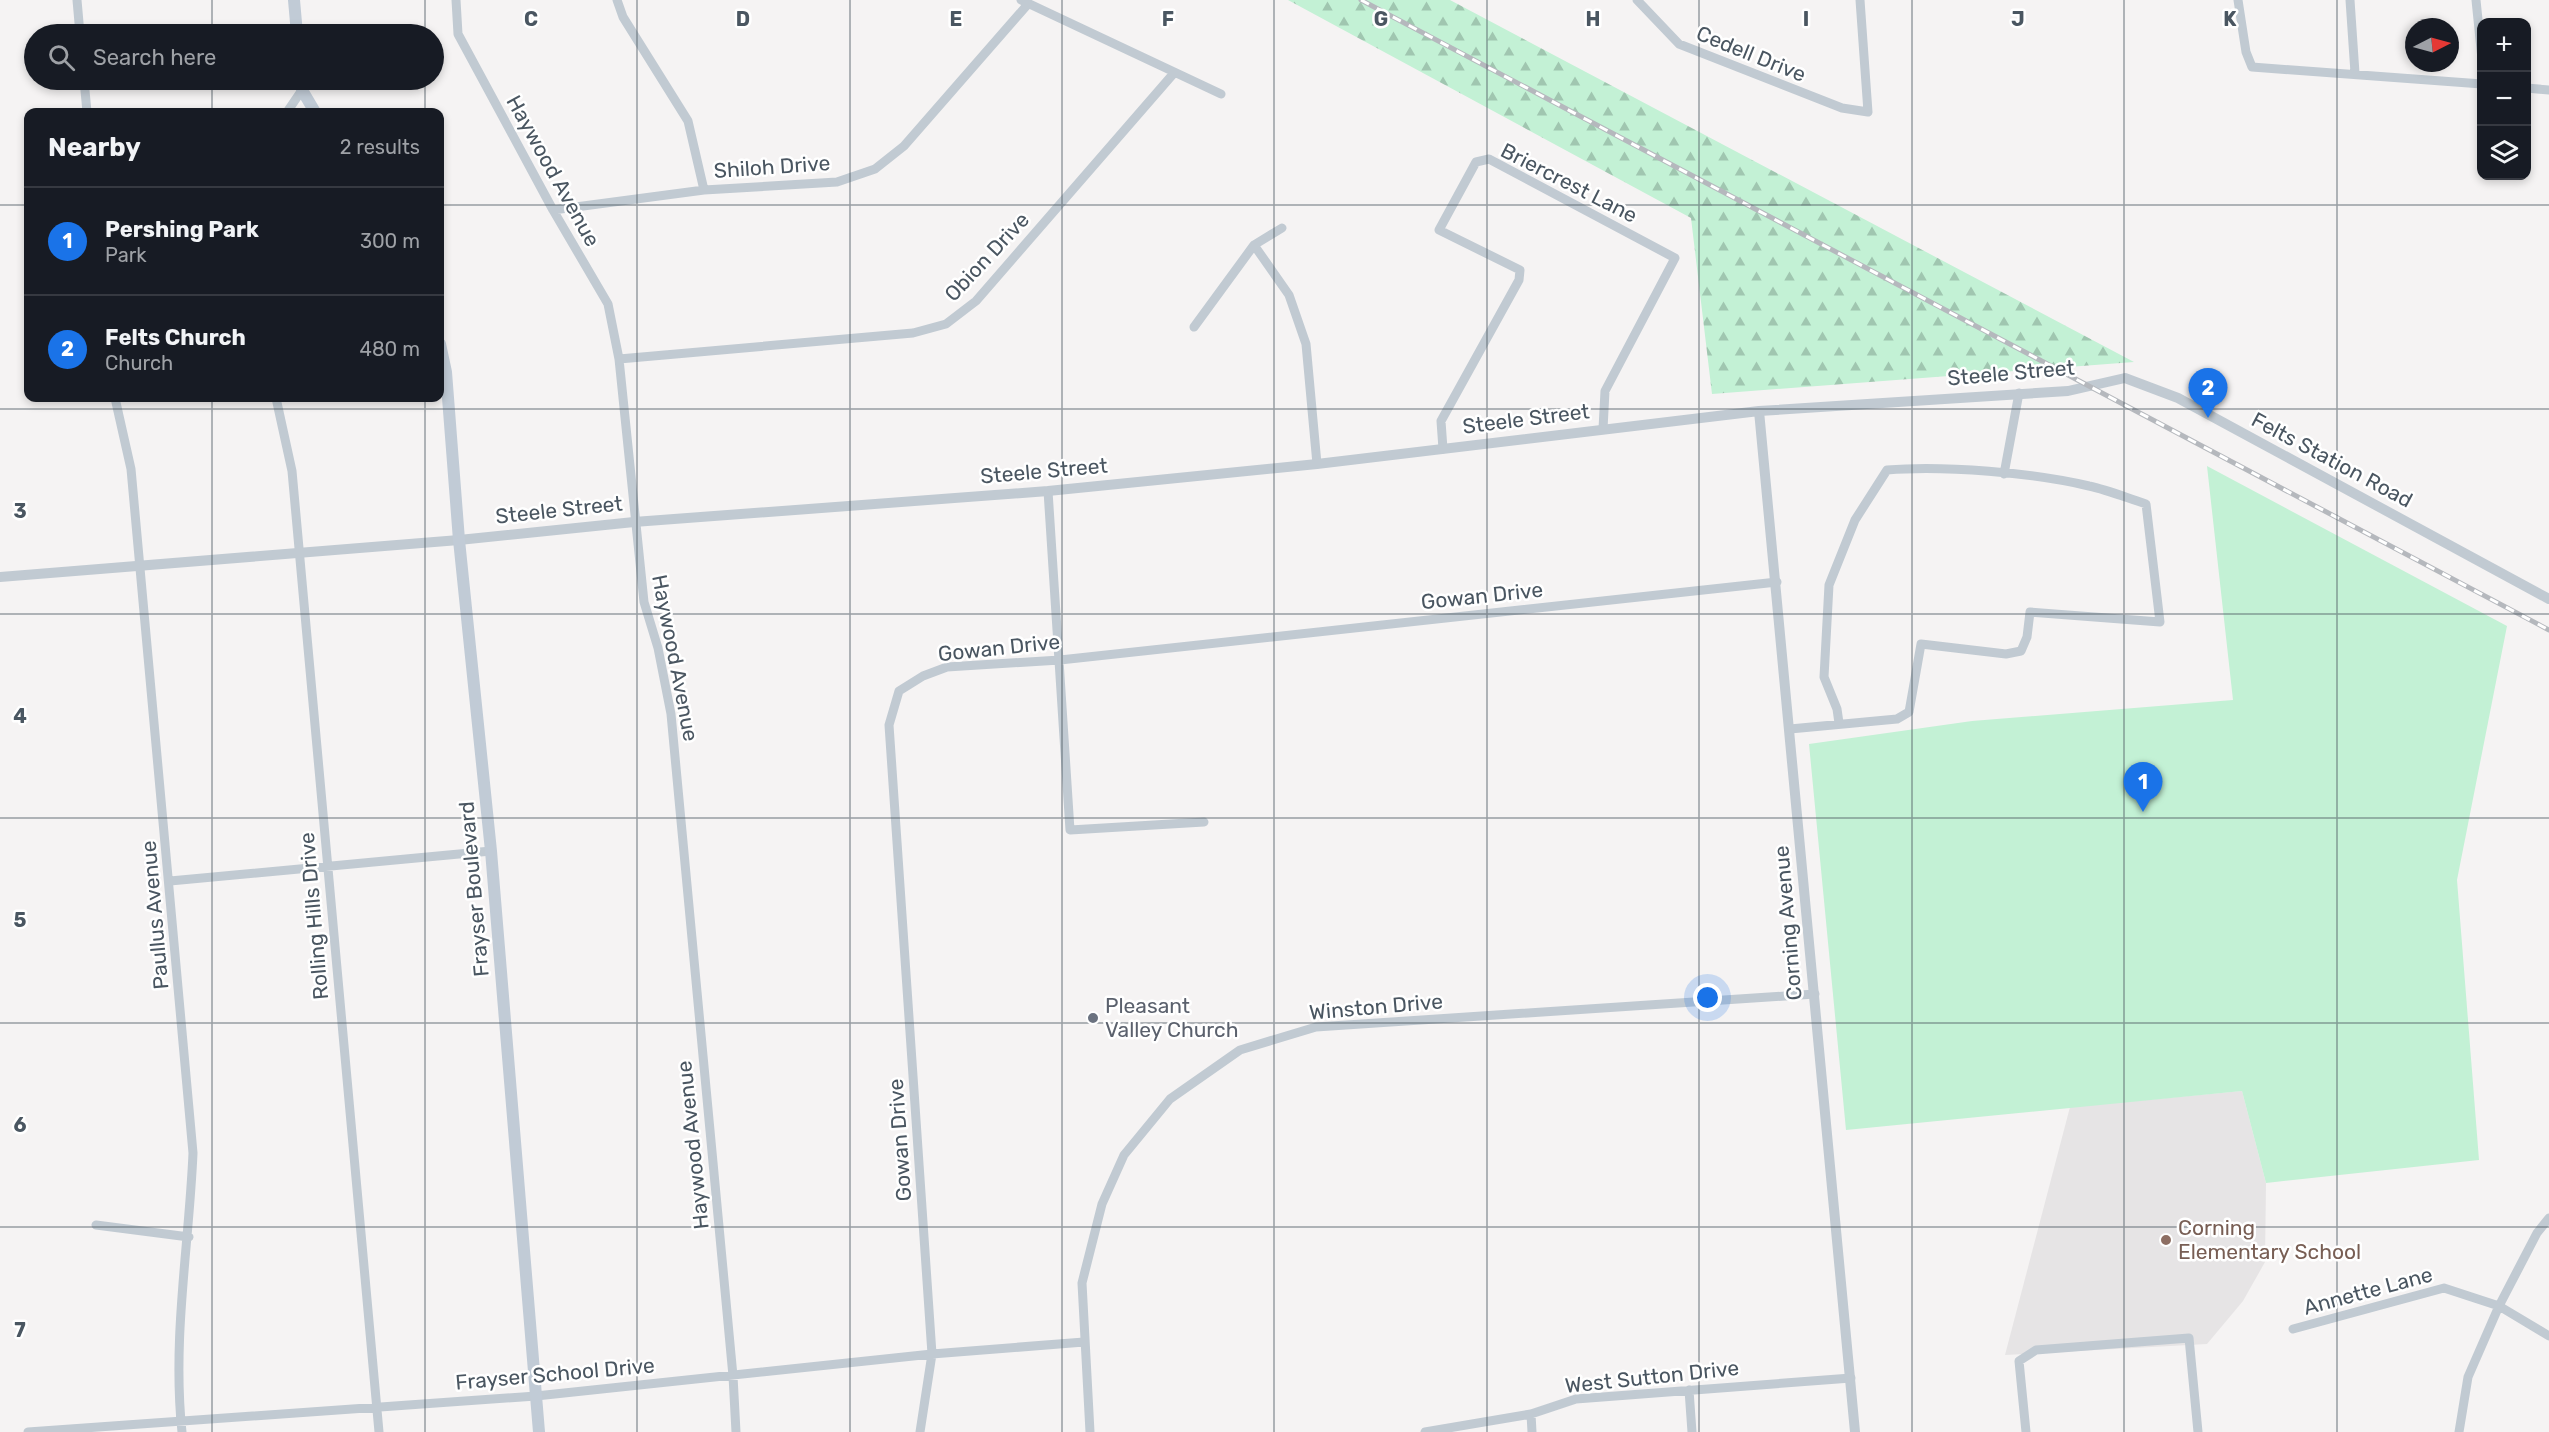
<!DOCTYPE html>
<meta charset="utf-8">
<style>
:root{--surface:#171b24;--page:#20242c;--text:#f1f3f6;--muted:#9ea1a6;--line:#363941;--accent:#1a73e8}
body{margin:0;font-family:Rubik,sans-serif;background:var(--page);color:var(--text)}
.controls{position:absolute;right:18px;top:18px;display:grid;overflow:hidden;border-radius:12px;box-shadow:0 3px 9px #0003}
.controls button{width:54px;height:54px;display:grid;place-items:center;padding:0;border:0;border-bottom:2px solid var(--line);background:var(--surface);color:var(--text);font:30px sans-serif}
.compass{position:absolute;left:2405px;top:18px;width:54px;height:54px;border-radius:50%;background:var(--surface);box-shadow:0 3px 9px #0003;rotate:84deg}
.you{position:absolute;left:1708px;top:998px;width:21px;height:21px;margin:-15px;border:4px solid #fff;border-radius:50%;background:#1a73e8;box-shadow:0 0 0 9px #1a73e833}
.badge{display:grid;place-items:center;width:39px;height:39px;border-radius:50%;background:var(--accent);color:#fff;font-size:20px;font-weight:700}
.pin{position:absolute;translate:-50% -50px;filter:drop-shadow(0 2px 3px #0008)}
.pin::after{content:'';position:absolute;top:32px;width:21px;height:18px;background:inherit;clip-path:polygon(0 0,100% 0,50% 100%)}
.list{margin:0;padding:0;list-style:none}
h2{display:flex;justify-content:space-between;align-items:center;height:78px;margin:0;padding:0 24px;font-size:26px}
h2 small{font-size:20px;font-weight:400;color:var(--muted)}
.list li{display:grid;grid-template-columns:39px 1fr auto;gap:18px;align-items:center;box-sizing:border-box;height:108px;padding:0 24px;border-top:2px solid var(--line)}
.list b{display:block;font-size:22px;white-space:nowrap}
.list p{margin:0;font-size:20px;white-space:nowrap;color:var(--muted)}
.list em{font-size:20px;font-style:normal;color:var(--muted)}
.icon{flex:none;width:33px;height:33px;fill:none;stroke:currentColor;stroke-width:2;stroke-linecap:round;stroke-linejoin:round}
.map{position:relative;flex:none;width:2549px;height:1432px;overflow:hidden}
.search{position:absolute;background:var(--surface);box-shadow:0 3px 9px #0003;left:24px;top:24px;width:420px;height:66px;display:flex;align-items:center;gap:15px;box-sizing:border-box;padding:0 21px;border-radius:33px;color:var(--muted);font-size:22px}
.panel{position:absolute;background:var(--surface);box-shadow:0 3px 9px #0003;left:24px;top:108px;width:420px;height:294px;border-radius:12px}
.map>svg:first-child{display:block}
.education{fill:#e6e4e5}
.green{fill:#c3f1d5}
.forest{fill:url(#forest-firs)}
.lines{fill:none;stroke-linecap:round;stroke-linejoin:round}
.minor{stroke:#c1cad2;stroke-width:9}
.tertiary{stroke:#c1cad2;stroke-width:10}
.secondary{stroke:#c1cbd6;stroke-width:12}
.rail-casing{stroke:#b5b8bd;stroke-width:5}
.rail{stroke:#fff;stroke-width:3;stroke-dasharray:9;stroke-linecap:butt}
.grid{fill:none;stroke:#4a5661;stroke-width:1.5;stroke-opacity:0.55}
.worship-dot{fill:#6b7280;stroke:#fff;stroke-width:2}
.education-dot{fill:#8d6e63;stroke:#fff;stroke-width:2}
.labels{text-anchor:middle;stroke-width:5;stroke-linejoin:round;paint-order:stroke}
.street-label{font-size:21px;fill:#4a5661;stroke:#fff}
.worship-label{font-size:21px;fill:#5b616d;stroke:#fff;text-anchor:start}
.education-label{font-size:21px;fill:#785e54;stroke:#fff;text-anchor:start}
.grid-label{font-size:20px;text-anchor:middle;font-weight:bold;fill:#4a5661;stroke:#fff;stroke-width:5;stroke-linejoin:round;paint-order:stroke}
</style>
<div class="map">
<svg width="2549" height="1432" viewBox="0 0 2549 1432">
<defs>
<pattern id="forest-firs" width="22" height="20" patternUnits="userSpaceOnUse" patternTransform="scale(1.5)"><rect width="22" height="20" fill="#c3f1d5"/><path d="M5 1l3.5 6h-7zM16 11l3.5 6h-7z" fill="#a0c6b0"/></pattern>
</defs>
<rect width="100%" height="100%" fill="#f5f3f3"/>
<path class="education" d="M2242,1091L2266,1183L2265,1262L2243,1301L2207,1344L2005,1355L2070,1107Z"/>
<path class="green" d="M2207,466L2507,626L2457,880L2479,1160L2266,1183L2242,1091L1846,1130L1809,744L1972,721L2233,700Z"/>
<path class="forest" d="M1288,0H1450L2134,362L1712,394L1691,218Z"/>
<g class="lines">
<path class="minor" d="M77,0L80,34
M456,0L458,34L553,210L608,304L619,359L644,602L658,648L671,714L733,1376L736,1432
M617,0L623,17L688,121L704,190
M1021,0L1221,94
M1637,0L1679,44L1842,108L1868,112L1860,0
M2238,0L2246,52L2252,67L2482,84
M2350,0L2355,73
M2476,0L2482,59
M84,80L87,112
M2526,88L2549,90
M287,112L302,90
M553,210L704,190L837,182L875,169L904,146L1028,4
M1254,245L1289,295L1306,344L1317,464
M1194,327L1254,245L1282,228
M619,359L913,333L946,324L976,301L1174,73
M115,398L131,469L193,1153C189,1246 172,1339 182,1432
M276,398L292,471L379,1432
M1443,449L1441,421L1519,280L1520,270L1439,230L1476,162L1489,159L1675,258L1605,391L1603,429
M2004,474L2019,393
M1048,491L1070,830L1204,822
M1790,729L1897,719L1909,712L1921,644L2006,654L2021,651L2027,637L2030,612L2160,622L2146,504C2127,498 2108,490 2089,486C2034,473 1944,465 1887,470L1855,520L1829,585L1824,677L1837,709L1839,723
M170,881L491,851
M96,1225L189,1237
M2293,1329L2444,1288L2499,1306L2549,1336
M1689,1390L1692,1432
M1531,1414L1532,1432
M28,1432L536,1396L932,1354L1084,1342
M920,1432L932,1354L889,725L899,691L923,676L947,667L1060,660L1777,582
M1090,1432L1082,1283L1102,1204L1124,1155L1170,1099L1240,1050L1316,1027L1815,994
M1425,1432L1531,1414L1576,1399L1851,1378
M2026,1432L2019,1361L2036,1350L2189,1338L2198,1432
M2459,1432L2468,1377L2499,1306L2537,1233L2549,1218"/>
<path class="tertiary" d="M1759,411L1855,1432
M0,577L459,540L634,522L1048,491L1317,464L1759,411L2068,391L2125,378L2178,398L2549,599"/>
<path class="secondary" d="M294,0L297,34
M301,80L302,90L315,112
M440,344L446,372L459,540L491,851L539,1432"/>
<g class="rail-casing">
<path id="rail" d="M1361,0L2549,630"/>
</g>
<use href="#rail" class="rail"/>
</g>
<path class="grid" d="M212,0V34M425,0V34M637,0V1432M850,0V1432M1062,0V1432M1274,0V1432M1487,0V1432M1699,0V1432M1912,0V1432M2124,0V1432M2337,0V1432M212,80V112M425,80V112M0,205H28M440,205H2549M212,398V1432M425,398V1432M0,409H2549M0,614H2549M0,818H2549M0,1023H2549M0,1227H2549"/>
<circle class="worship-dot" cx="1093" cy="1018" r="6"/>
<circle class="education-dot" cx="2166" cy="1240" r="6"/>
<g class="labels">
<g class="street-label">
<text transform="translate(1751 54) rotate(22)" y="7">Cedell Drive</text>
<text transform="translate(772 167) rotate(-4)" y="7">Shiloh Drive</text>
<text transform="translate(553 171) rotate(61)" y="7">Haywood Avenue</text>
<text transform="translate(1569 183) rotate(27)" y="7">Briercrest Lane</text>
<text transform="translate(987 257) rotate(-47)" y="7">Obion Drive</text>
<text transform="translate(2011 373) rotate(-5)" y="7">Steele Street</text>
<text transform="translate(1526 419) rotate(-7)" y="7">Steele Street</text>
<text transform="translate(2332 460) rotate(28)" y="7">Felts Station Road</text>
<text transform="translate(1044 471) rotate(-5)" y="7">Steele Street</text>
<text transform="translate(559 510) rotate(-6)" y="7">Steele Street</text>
<text transform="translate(1482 596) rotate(-6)" y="7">Gowan Drive</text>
<text transform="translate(999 648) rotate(-6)" y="7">Gowan Drive</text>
<text transform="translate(675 658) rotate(79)" y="7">Haywood Avenue</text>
<text transform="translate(474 889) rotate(-95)" y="7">Frayser Boulevard</text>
<text transform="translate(155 915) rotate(-95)" y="7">Paullus Avenue</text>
<text transform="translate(314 916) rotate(-95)" y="7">Rolling Hills Drive</text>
<text transform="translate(1788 923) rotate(-95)" y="7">Corning Avenue</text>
<text transform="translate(1376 1007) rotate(-5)" y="7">Winston Drive</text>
<text transform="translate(900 1140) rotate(-94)" y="7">Gowan Drive</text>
<text transform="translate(693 1145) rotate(-96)" y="7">Haywood Avenue</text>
<text transform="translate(2368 1291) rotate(-15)" y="7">Annette Lane</text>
<text transform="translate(555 1374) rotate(-5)" y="7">Frayser School Drive</text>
<text transform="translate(1652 1377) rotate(-6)" y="7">West Sutton Drive</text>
</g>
<g class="worship-label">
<text x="1105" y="1013">Pleasant<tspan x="1105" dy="24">Valley Church</tspan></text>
</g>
<g class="education-label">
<text x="2178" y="1235">Corning<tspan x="2178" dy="24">Elementary School</tspan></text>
</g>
</g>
<g class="grid-label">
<text x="531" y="26">C</text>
<text x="743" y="26">D</text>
<text x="956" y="26">E</text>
<text x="1168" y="26">F</text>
<text x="1381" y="26">G</text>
<text x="1593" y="26">H</text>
<text x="1806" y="26">I</text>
<text x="2018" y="26">J</text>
<text x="2230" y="26">K</text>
<text x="20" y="518">3</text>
<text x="20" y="723">4</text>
<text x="20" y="927">5</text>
<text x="20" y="1132">6</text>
<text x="20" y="1337">7</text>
</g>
</svg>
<div class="controls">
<button>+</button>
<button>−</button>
<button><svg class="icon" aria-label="layers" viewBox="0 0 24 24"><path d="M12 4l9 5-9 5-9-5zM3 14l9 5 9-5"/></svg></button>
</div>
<svg class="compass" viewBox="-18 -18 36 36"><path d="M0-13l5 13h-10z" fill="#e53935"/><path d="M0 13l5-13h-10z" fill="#9ea1a6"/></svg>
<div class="you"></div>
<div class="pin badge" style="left:2143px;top:812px">1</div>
<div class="pin badge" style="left:2208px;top:418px">2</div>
<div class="search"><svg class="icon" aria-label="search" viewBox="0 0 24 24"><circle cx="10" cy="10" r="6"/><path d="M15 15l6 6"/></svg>Search here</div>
<section class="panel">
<h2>Nearby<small>2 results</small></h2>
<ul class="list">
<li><span class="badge">1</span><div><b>Pershing Park</b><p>Park</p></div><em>300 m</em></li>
<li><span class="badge">2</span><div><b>Felts Church</b><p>Church</p></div><em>480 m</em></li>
</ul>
</section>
</div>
